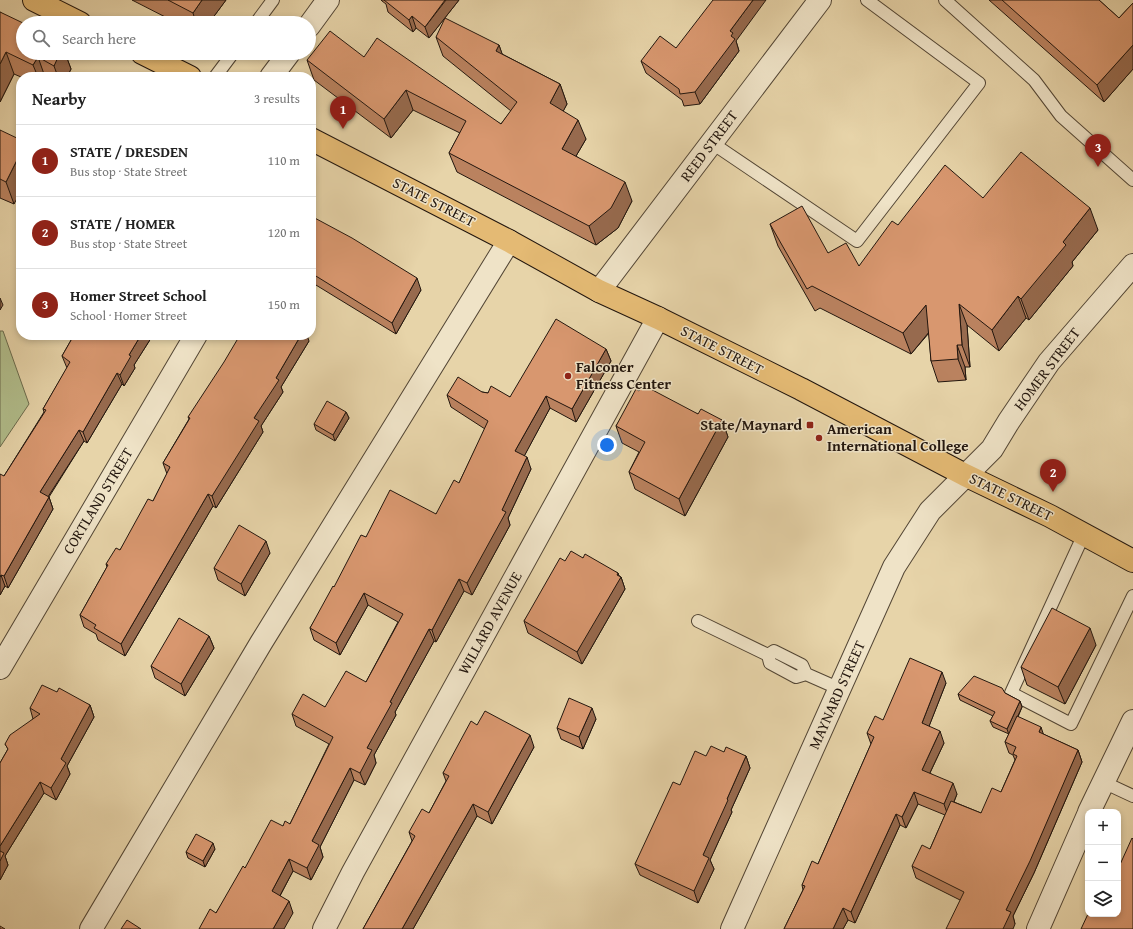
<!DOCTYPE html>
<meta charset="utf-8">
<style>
:root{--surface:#fff;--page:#f2f2f2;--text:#222;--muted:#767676;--line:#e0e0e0;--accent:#8f2418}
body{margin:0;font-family:"Gentium Book Plus",serif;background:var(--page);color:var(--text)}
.controls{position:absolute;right:12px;bottom:12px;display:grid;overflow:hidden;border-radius:8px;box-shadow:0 2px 6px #0003}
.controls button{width:36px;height:36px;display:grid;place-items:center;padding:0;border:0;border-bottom:1px solid var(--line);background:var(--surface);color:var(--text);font:20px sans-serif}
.you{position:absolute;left:607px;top:445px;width:14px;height:14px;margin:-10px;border:3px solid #fff;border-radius:50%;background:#1a73e8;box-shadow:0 0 0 6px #1a73e833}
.badge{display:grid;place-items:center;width:26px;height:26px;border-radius:50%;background:var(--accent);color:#fff;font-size:13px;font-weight:700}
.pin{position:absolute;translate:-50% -33px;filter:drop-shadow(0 1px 2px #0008)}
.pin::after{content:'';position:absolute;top:21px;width:14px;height:12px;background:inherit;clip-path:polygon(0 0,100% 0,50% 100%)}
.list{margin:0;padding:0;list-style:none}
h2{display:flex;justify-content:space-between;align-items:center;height:52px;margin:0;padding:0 16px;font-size:17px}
h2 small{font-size:13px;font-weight:400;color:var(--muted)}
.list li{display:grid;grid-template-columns:26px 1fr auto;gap:12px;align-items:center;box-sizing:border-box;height:72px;padding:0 16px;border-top:1px solid var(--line)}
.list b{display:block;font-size:15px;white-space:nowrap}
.list p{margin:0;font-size:13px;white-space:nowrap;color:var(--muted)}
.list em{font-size:13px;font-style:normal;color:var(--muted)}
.icon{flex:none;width:22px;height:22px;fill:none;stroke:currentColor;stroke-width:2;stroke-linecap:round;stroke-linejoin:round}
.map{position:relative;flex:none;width:1133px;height:929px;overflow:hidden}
.search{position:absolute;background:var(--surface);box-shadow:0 2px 6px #0003;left:16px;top:16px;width:300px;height:44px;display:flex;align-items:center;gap:10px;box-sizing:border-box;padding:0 14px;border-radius:22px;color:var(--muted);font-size:15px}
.panel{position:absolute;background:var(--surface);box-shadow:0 2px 6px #0003;left:16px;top:72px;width:300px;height:268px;border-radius:16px}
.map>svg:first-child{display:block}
.green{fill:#b1bd8b;stroke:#6a6a4c}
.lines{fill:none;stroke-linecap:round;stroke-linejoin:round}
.service-casing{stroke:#534635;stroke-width:14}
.minor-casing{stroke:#534635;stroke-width:24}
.primary-casing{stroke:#22160e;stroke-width:24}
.service{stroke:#efe3c7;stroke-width:12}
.minor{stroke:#efe3c7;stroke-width:22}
.primary{stroke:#e4ba74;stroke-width:22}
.wall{fill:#ba825f;stroke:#22160e}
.shaded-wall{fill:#976a4e;stroke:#22160e}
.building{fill:#d8976f;stroke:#22160e}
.poi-dot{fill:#8f2418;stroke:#efe3c7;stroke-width:1.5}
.labels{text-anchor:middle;stroke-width:3;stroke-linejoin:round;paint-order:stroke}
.street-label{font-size:15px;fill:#22160e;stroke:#efe3c7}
.poi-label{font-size:15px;font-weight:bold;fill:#22160e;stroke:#efe3c7;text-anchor:start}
</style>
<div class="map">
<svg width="1133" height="929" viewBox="0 0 1133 929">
<rect width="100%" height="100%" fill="#e7d4a9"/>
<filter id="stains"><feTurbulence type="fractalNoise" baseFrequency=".005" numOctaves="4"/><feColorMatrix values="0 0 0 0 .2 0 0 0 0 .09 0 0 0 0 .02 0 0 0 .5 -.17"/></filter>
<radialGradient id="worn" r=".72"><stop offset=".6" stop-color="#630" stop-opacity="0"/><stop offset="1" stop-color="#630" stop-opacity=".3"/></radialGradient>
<path class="green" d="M0,331H3L29,404L0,447Z"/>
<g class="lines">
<g class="service-casing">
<path id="service" d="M945,0L1034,80L1061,116L1133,180
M256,23L273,0
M215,77L233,53
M712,143L857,241L979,83L867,0
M1084,534L1011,693L1071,724L1133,596
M698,621L768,655
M806,674L796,677L770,663L768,655L774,651L802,665L806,674L840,689
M1103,782L1133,796"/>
</g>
<g class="minor-casing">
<path id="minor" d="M309,26L328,0
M271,77L289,53
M599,291L820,0
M0,668L196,335
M1089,812L1133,721
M91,929L261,643L509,241
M324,929L353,872L658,318
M732,929L894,567L930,511L992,449L1009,421L1049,362L1133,265
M1038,929L1088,815"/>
</g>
<g class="primary-casing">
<path id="primary" d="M34,0L80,23
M142,53L190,77
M311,139L509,241L599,291L658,318L801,389L965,475L1050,516L1133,561"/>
</g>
<use href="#service" class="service"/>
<use href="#minor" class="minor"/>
<use href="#primary" class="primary"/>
</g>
<path class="wall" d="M132,0H226L209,23H177Z
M381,0H459L429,38L416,28L413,32L388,12L386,4L382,1Z
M989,0H1099L1119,18L1133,3V69L1104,102Z
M0,12L65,53L71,69L67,77H21L14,74L0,102Z
M436,37L499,45L502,54L560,84L567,104L563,111L586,139L576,156L632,201L618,228L596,245L457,172L449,153L460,133L413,110L391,138L314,80L307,60L364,57L501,124L511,111L443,56Z
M736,41L739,51L700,104L684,106L682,100L646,73L641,61L676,48Z
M0,130L14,204L0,198Z
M983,198L1098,230L1072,262L1073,266L1029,320L1026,318L999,351L967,325L970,367H965L966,380L938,382L931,361L929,333L911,354L820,308L815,311L778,246L770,224L828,253L859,266L898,225Z
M311,216L421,290L396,334L311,282Z
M74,335H153L134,365L135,368L124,386L122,384L87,443L84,441L49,497L53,509L8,588L5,586L0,595L4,476L44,412L43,409L67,368L62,356Z
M309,341L281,387L283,392L261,426L263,432L216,508L213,506L125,656L98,640L96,634L84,627L80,615L107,567L106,564L120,550L153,501L167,474L163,463L189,419L188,417Z
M606,349L611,361L576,422L550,408L524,456L531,469L508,518L510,525L472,595L464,591L436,642L434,641L395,712L396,715L374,755L376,763L365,785L354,780L320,847L323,857L311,880L293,871L280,896L293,913H216L245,868L283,826L290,824L329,744L296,726L292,714L325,707L366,682L398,622L368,605L340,655L314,640L310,628L366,537L436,514L459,483L485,429L451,407L447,395L482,392L510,397Z
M639,391L698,414L722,420L728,437L685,516L635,489L629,472L639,452L622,443L616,426Z
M346,412L349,418L335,441L316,430L314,424Z
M270,553L245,596L218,580L214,568Z
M583,558L618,573L619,576L621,577L625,589L582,664L528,633L524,621L565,561Z
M209,636L214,648L185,696L155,678L151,666Z
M1096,645L1065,704L1027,685L1021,667Z
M946,683L929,726L944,743L930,773L957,794L954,802L981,813L1001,792L1015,760L1013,755L1009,753L1005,742L1009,734L993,727L990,721L993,716L960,700L958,694L1005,693L1020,701L1022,707L1018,717L1043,734L1078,750L1082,762L1034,873L1013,916L1015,924L960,900L916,878L912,866L930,849L945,815L918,804L906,828L900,825L855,923L848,920L843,929H784L803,890L802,885L818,864L871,744L867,733L883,720Z
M57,692L90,705L94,717L67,766L70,774L56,800L44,793L5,856L8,865L0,880V763L8,749L5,744L33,719L30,708Z
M596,719L583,749L561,739L557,728Z
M477,725L534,747L492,824L477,816L413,929H363L412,841L409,832L429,813L446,781L443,773Z
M724,752L746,756L750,768L731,810L732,812L710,860L714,869L698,903L640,875L635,864L680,785Z
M215,849L205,867L188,858L186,852Z"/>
<path class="shaded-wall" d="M202,0H226L209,23H196L193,13Z
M446,0H459L429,38L425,27Z
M753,0H766L736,41L739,51L700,104L695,92L730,31Z
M412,16L416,28L413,32L409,20Z
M499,45L506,65L496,51Z
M1133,45V69L1104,102L1097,85Z
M6,52L14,74L0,102V64Z
M58,53H65L71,69L67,77H58L54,66Z
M38,57L45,77H38L33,65Z
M560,84L567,104L557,123L550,103Z
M406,90L413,110L391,138L384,119Z
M578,120L586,139L569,168L562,149Z
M21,152V191L14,204L6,182Z
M625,182L632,201L618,228L596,245L589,226Z
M1090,208L1098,230L1072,262L1073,266L1029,320L1021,299L1063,242Z
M417,278L421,290L396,334L392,323Z
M1018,296L1026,318L999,351L992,330Z
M0,298L3,305L0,310Z
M959,304L967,325L970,367L962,345Z
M926,305L934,326L911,354L903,333Z
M141,335H153L134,365L135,368L124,386L120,375L129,355Z
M301,335H307L309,341L281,387L283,392L261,426L263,432L216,508L212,496L276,378Z
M957,345L965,367L966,380L958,359Z
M606,349L611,361L576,422L572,409Z
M117,373L122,384L87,443L83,432Z
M546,396L550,408L520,464L515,451Z
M346,412L349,418L335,441L333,435Z
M722,420L728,437L685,516L679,499Z
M79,430L84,441L44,503L40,492Z
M527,457L531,469L508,518L510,525L472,595L467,583Z
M208,494L213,506L125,656L121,644Z
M49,497L53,509L8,588L4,576Z
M266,541L270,553L245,596L241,584Z
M618,573L620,579L621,577L625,589L582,664L577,652Z
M1,575L5,586L0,595V577Z
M459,579L464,591L436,642L432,630Z
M364,593L368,605L340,655L336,643Z
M1090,628L1096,645L1065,704L1058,687Z
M429,629L434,641L395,712L396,715L374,755L376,763L365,785L360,773L367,748L390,702Z
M209,636L214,648L185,696L181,684Z
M942,672L946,683L926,734L922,723Z
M1020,701L1022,707L1009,735L1007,729Z
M90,705L94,717L67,766L70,774L56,800L51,788L61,759Z
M592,708L596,719L583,749L579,737Z
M1041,727L1045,739L1039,732Z
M940,731L944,743L926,781L922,770Z
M530,735L534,747L492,824L488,812Z
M1078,750L1082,762L1034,873L1013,916L1015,924L1013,929H1003L1006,910Z
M746,756L750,768L731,810L732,812L710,860L714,869L698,903L694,891L703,855L727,799Z
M350,768L354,780L320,847L323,857L311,880L307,868L312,841Z
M40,782L44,793L5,856L8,865L0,880V846Z
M953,783L957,794L948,816L944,804Z
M914,792L918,804L906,828L902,817Z
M473,804L477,816L413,929H402Z
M896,814L900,825L855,923L851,912Z
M213,843L215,849L205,867L203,861Z
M289,859L293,871L276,903L272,891Z
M289,901L293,913L284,929H273Z
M843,908L848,920L843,929H833Z"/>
<path class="building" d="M168,0H202L193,13Z
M384,0H445L425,27L412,16L409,20Z
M713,0H753L730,31L733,33L731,36L735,39L695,92L680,94L679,89L641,61L660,36L676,48Z
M1002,0H1099L1119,18L1133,3V45L1097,85Z
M0,12L23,23V53H60L54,66L38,57L33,65L6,52L0,64Z
M445,18L499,45L496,51L560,84L550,103L578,120L562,149L625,182L611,208L589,226L449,153L466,121L406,90L384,119L307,60L330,31L364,57L377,38L501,124L517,102L436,37Z
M0,130L21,140V152L6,182L0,179Z
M1021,152L1090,208L1063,242L1066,245L1021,299L1018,296L992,330L959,304L962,345H957L958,359L931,361L926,305L903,333L812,286L807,289L770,224L802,206L828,253L846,243L859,266L892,221L898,225L945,165L983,198Z
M311,216L352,238L417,278L392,323L311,273Z
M556,319L606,349L572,409L546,396L515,451L527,457L502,510L506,512L467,583L459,579L432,630L429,629L390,702L392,703L367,748L372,750L360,773L350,768L312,841L319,845L307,868L289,859L272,891L289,901L273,929H199L210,909L216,913L243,866L245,868L271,820L283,826L285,821L290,824L333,737L292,714L303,694L325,707L346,671L366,682L403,614L364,593L336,643L310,628L333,586L334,587L361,535L366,537L390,490L436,514L454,480L459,483L488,421L447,395L458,377L482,392L488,393L491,386L510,397Z
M74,335H141L129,355L131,356L120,375L117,373L83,432L79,430L40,492L49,497L4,576L1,575L0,577V474L4,476L46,410L43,409L70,362L62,356Z
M240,335H301L276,378L279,380L254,418L259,421L212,496L208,494L121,644L94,628L96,625L80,615L108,565L106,564L116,548L120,550L148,499L153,501L170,467L163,463L190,418L188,417L224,362Z
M643,385L698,414L701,409L722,420L679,499L629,472L645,442L616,426L636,389L639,391Z
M327,401L346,412L333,435L314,424Z
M239,525L266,541L241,584L214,568Z
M571,551L583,558L585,554L618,573L617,575L621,577L577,652L524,621L560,558L565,561Z
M1052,608L1090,628L1058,687L1021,667Z
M179,618L209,636L181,684L151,666Z
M910,658L942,672L922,723L940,731L922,770L953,783L944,804L914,792L902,817L896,814L851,912L843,908L833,929H784L805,886L802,885L812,861L818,864L874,737L867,733L875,716L883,720Z
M974,676L1002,688L1005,693L1020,701L1007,729L990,721L995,712L958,694Z
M42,685L57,692L59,688L90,705L61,759L66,763L51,788L40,782L0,846V763L8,749L5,744L10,735L40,714L30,708Z
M569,698L592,708L579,737L557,728Z
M485,711L530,735L488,812L473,804L402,929H363L415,836L409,832L422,809L429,813L449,776L443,773L471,721L477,725Z
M1017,716L1041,727L1039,732L1078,750L1030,861L1006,910L1011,912L1003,929H946L964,892L912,866L922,845L930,849L951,801L981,813L992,788L1001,792L1017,756L1013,754L1016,747L1005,742Z
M711,746L724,752L726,747L746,756L727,799L728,800L703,855L709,858L694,891L635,864L673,782L680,785L695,751L706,756Z
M196,834L213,843L203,861L186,852Z
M1132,838L1133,839V929H1081L1088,914H1118V869Z
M0,851L4,853L0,861Z
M127,920L141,929H121Z
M0,926L5,929H0Z"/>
<g class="poi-dot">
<circle cx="568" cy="376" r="4"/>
<rect x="806" y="421" width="8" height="8" rx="2"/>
<circle cx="819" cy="438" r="4"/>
</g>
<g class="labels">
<g class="street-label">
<text transform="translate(709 146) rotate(-53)" y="5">REED STREET</text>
<text transform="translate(434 202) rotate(27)" y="5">STATE STREET</text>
<text transform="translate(722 350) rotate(27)" y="5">STATE STREET</text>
<text transform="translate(1047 369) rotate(-53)" y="5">HOMER STREET</text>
<text transform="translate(1011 497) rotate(26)" y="5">STATE STREET</text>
<text transform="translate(98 501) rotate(-59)" y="5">CORTLAND STREET</text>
<text transform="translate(490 623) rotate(-61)" y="5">WILLARD AVENUE</text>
<text transform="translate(837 695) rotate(-66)" y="5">MAYNARD STREET</text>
</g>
<g class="poi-label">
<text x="576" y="372">Falconer<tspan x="576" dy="17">Fitness Center</tspan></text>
<text x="802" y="430" text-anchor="end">State/Maynard</text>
<text x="827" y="434">American<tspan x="827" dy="17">International College</tspan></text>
</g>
</g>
<rect width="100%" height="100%" filter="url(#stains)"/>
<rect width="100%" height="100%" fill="url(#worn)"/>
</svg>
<div class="controls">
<button>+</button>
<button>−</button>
<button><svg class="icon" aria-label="layers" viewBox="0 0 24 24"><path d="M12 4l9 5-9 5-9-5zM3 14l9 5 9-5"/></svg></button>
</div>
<div class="you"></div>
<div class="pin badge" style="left:343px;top:129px">1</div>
<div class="pin badge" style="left:1053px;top:492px">2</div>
<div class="pin badge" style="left:1098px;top:167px">3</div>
<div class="search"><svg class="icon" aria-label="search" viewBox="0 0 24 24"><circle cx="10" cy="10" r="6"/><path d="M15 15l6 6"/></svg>Search here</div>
<section class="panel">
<h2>Nearby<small>3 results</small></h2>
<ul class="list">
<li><span class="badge">1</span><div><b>STATE / DRESDEN</b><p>Bus stop · State Street</p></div><em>110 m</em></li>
<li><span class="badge">2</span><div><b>STATE / HOMER</b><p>Bus stop · State Street</p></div><em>120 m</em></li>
<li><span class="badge">3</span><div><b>Homer Street School</b><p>School · Homer Street</p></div><em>150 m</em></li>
</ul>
</section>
</div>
